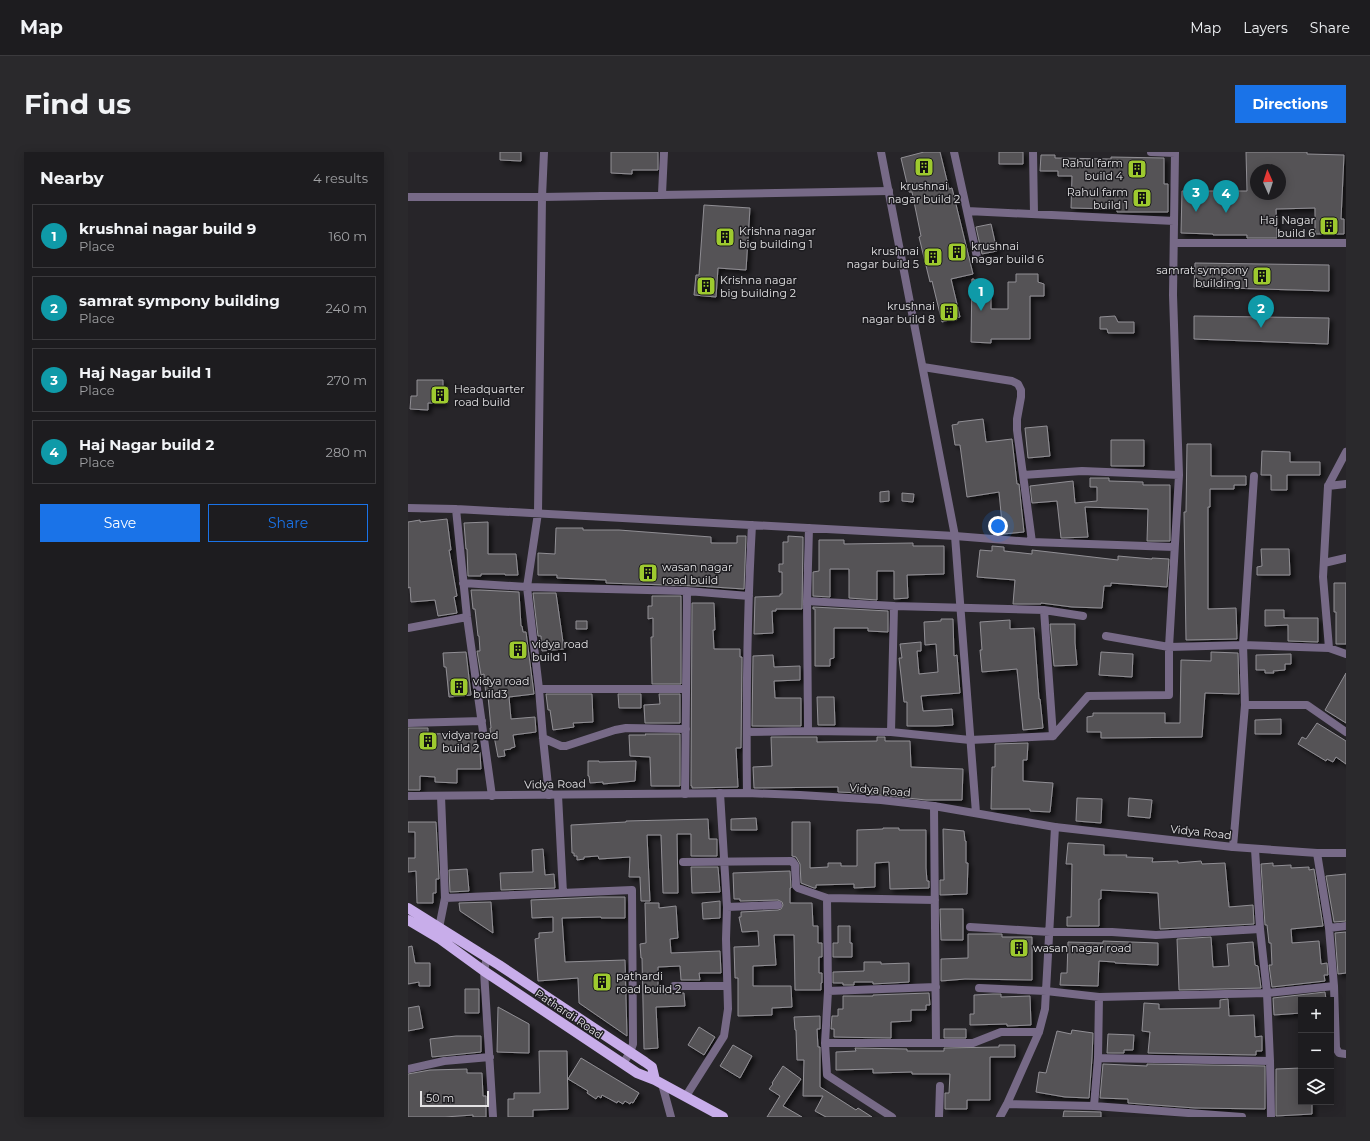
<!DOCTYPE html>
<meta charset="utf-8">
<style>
:root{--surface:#1d1c1f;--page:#2a292c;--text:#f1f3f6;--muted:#a0a1a4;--line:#3b3a3d;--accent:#1a73e8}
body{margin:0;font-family:Montserrat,sans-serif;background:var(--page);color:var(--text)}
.controls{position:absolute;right:12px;bottom:12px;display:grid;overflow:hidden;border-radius:0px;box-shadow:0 2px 10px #0003}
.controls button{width:36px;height:36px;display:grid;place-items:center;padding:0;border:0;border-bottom:1px solid var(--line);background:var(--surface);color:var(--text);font:20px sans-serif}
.compass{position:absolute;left:842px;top:12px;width:36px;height:36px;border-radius:50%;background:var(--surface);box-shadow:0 2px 10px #0003;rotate:357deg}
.scale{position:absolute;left:12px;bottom:10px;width:69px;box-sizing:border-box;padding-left:4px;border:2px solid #e4e3e5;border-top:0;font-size:11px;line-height:14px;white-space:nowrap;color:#e4e3e5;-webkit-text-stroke:3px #1d1c20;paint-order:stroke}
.you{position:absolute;left:590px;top:374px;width:14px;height:14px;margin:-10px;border:3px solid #fff;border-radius:50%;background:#1a73e8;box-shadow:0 0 0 6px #1a73e833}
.badge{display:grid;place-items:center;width:26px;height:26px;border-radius:50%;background:var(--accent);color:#fff;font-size:13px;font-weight:700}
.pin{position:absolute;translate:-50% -33px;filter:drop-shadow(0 1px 2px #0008)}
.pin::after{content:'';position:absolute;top:21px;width:14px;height:12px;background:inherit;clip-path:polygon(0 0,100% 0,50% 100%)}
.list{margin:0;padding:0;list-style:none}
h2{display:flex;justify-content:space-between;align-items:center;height:52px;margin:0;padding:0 16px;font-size:17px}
h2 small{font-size:13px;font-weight:400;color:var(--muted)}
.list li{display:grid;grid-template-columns:26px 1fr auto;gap:12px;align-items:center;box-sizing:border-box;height:64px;margin:0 8px 8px;padding:0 8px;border:1px solid var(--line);border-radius:0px}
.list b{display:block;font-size:15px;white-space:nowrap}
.list p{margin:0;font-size:13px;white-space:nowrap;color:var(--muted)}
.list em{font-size:13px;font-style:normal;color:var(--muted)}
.actions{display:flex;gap:8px;padding:12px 16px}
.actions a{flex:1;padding:9px 0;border:1px solid var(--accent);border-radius:0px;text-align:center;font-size:14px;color:var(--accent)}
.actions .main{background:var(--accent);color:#fff}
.icon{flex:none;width:22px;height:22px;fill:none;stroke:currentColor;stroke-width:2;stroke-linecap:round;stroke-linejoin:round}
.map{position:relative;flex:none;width:938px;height:965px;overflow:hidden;border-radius:0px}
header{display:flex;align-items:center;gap:24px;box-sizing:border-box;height:56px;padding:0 20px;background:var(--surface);border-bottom:1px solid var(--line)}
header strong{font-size:19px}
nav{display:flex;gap:22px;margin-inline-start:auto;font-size:14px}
.intro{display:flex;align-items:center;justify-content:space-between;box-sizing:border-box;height:96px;padding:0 24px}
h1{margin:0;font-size:28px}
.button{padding:10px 18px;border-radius:0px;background:var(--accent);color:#fff;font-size:14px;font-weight:700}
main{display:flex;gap:24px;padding:0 24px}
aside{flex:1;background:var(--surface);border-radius:0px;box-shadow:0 2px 10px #0003}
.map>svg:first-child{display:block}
.building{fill:#545257;stroke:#918f94;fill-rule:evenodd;filter:url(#shadow)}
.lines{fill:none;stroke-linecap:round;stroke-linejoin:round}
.minor{stroke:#776a87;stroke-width:8}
.tertiary{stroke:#776a87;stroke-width:8}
.primary{stroke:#c8adea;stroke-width:10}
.labels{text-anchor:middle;stroke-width:3;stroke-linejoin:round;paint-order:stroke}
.poi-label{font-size:11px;fill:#e4e3e5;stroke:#1d1c20;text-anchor:start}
.street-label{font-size:11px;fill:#e4e3e5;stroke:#1d1c20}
</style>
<header>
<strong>Map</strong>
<nav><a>Map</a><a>Layers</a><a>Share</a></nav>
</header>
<div class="intro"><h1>Find us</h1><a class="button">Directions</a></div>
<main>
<aside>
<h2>Nearby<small>4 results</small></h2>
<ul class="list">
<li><span class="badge" style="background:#0f9aa8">1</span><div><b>krushnai nagar build 9</b><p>Place</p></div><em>160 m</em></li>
<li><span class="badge" style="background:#0f9aa8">2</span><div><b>samrat sympony building</b><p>Place</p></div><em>240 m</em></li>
<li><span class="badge" style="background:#0f9aa8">3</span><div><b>Haj Nagar build 1</b><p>Place</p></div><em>270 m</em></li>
<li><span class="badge" style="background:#0f9aa8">4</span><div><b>Haj Nagar build 2</b><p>Place</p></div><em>280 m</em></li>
</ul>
<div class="actions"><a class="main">Save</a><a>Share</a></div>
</aside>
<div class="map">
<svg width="938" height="965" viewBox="0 0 938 965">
<defs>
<filter id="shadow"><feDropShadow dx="3.5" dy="3.5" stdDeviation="2" flood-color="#0009"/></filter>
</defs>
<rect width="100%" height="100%" fill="#272529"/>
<path class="building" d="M92,0H113V9L92,8Z
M203,0H250V18H224V22L203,21Z
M516,0H532L541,37L544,36L565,122L543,127L552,165L534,170L524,129L522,130L511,85L513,84L504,40H501L493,6Z
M591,0H615V12H591Z
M838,0H899V2L936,3L933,67H936V82H907V56L868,57L869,86H839V83H805V82L773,81L774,39H839ZM848,18H872V42H848Z
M633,3H647V6L703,7V5L756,6V32H760V60H709V57L663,56L664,24H650V19H632Z
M296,53L342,56L338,118L310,116L308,145L286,143L288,123H291Z
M583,72L589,99L574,102L568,75Z
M787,111L921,113V139L786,135Z
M608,122H630V130L636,132V144H622V187H583V191L563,190L564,127H566L571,145L583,142V157H600V130H608Z
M707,164L710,170H726V181H700L699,177H692V165Z
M786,164L921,166L920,192L786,187Z
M9,228H35V251H20V258L2,257L3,244H9Z
M575,267L578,290L604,287L609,332H611L613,352L616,380L595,382L591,340L559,345L552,293H547L544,273L550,272V270Z
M639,274L642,304L620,306L617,276Z
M703,288H736V314H703Z
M779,292H803V324H838V333H826V337H802V355H800V457L828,456L829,487L778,488L776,360H778Z
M854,299L882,300V310H912V323H879V338H863V323H853Z
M682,326H701V329L735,330V333H762V389H739L740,357L677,355L680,385L653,386L649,349L624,351L622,334L665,329L667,351L689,349V335H682Z
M481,339V349L472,350V340Z
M494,341L506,342L505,350L494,349Z
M39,367L43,398H41L49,444L46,445L49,461L30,464L27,448L3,450L2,435L0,436V370L12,368V370Z
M80,370V402H108L110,423H97V422H73V424H60L59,397H58L56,371Z
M148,376H175V378H211L303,385V391H329V384H338L336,437L290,434L198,431V428L149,426V423H130V401L147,402Z
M380,384L395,385L394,457H368V459H364L365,481L346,482L347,445L372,444V442H374V420H371V412H375V390H380Z
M411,388H436V392L505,391V394H536V422L499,423L500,446L486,447V419H469V448L441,446V417H422V445L405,444V420L411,419Z
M584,394L596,395V399L624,402V398L710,408V404L744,407V406L761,407L759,435L703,431V434H696L694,456L664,455L633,451V452H605L607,428L569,425L572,398L584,399Z
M853,397H881L882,423H849V415L854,414Z
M926,431H938V492H928V460H926Z
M63,438H72L111,440L113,474H114L115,480H118L126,542L101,545L103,567L127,565L128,580L105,583L107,595L103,596V597L96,598L97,604L90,605L86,584L83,585L82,576H83L80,544H78L76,522L73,523L69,499H72L71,484H70L67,457H65Z
M125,441H148L156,497L134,499L133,484H130Z
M244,444H273V532H244L243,485H245V466L240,467V454H244Z
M284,451H306L307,478H305L306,497H332V505H334L333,596H328L330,635L284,636V634H283Z
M405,455L480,459V480L460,479V476H426V506L422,507V514H407V457H405Z
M857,458H876V466H910V490L880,489V473L857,474Z
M533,467H545L546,504L549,503L552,541L513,544L515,559L544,557L545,573L528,574H499V550H496L491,506H494L492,492L513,490V499H509L511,522L530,520L528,492L517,493L516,470L533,469Z
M602,468V477L626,476L631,547H632L635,576L615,578L609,517L574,520L572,498H574L572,470Z
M168,469H179V477H168Z
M642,472H667V491L669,513L646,514Z
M58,500L63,543L41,545L38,515H36L35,501Z
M693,500L725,502L724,525L691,523Z
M803,500L830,501L831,542L797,541L794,585L693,586V580H679V565L685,564V561H757V571H772L773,508L803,509Z
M883,502V512H877V518L865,519L866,521H857V518H848V503Z
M365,503L366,515L392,514V528L366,529L367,546H393V574H344L345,504Z
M938,521V571L917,558Z
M138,542H184L185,570L165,571L166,575L145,578L142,558H140Z
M210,542H233V556H211Z
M251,542H272V571H237L236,553L252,552Z
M409,545H426L427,573H410Z
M873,567V582H847V568Z
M909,571L938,589V612L928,605L925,610L919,607L918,609L890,592L894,585L898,587Z
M0,576H20V582L68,581V600H72L73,617H49V631L27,630V625L12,624V638H0Z
M237,582H272V634H243L242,605L222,604L221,583H238Z
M363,585H409V590L469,589V585H477V589H502L503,615L555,617L554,648H518L454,641L430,640V635L346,636L345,615L364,614Z
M620,591L619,608H615V629L645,631L642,660L622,659V657H583L584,615H587V592Z
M180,609H191V610L228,609L227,629L195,632V630L182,631L181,624H180Z
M669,646L694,647L693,671L668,669Z
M721,646L744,648L742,666L720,664Z
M348,666L349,678H323V667Z
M300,667L301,687H309V704H283V682H269L270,741H255L253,683H239L242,749H233L232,725H221L222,705L191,707L190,704L176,705V707L169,708V704H166V701H164L163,673L218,670V669Z
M0,670H28L31,727H28V741H25V751H9L8,719L0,720V706H7V680H0Z
M384,670H402V716L420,715V711H433V714H449V678L475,677V676H491V678H518V716L519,729H521V736L482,737L481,710L467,711V735L446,736V732L408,733V736H406L393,731L392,712L388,705L384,704Z
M535,677L556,679L557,689H558V711H560L559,742L532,743V728H536Z
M660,691L696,693V703H719L718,705L745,706L744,710L770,709V711L793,709L794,712L817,711L821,755L845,753L846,772L752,777L750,741L693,738V747H691V774H659V765H663L664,712H658Z
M135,697L137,723L146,722L147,736L93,738L92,721L125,720L124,698Z
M865,711V714L883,713V716L901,715V718L906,717L915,774L883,777L884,791L911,789L913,812L919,811L920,823H916L917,829L864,835L861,813H864L863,791H861L859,773H857L853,712Z
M283,715H310L312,740L284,741Z
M59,717L61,739L42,740L41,718Z
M382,719L383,736H382V751H404L405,774H410V791H414V805H411V821H414V831H413V838H387L386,783H366L368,813L345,814V834H383L384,855L364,856V863L330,864V826H327L326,795L351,794L350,779L334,780L331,765H333V760L370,758L373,757L375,753L374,750L370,748L332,749V747H326L325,721Z
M938,722V769L926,770L918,724Z
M192,745H217V766H193V765L154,766L157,810L217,808L219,884L171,851L170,826L130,829L127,787L131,786V781L145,780V765L124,766L123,748Z
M312,749V766L295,767L294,751Z
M83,750L85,781L52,759L51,751Z
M237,751H251V756L268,754L270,786L262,787L263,801L312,799L313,821H291L292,828H273L272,814L250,815V842L276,841L277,854L248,855L250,896L236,897L234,806H233L232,792L238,791Z
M532,757H555V788H533Z
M430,774H442V791H444V805H425V791H430Z
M938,780V821L930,822L927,781Z
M560,782H594V785H624V828L557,827L533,829V807L560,806Z
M803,785L805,815L821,814L819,792L845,790L847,813L850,814L853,836L771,838L769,787Z
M695,789L750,791V813L707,811V810L691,809L690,834L652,833L653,821H659L660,790L695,791Z
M4,794L7,811H22V834H11V830L0,832V795Z
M456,810H473V812L501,811V830L465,832V830H446V833H435V831H425V820L456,819Z
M57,837H71V861H57Z
M917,840L918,848H893V861L866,863L865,846Z
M521,841L522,853H518V858H503V869L483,870V886L426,885V877H423L424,864H430V857H435V844H465V843Z
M585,842H593V845L622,844L623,873L599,874V872L562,873V862H566V843Z
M820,847L821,864L846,863L847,885L854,884V899H848V903L740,901L742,880L734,879L736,851L751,852V857L812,856V848Z
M11,854L15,876L0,879V856Z
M90,855L121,872V901L89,900Z
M412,864V877H409L410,895H412V935L448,958L450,956L464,965H418L407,959L415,944H395L396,908H389L388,878H387L386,865Z
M291,875L307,885L296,903L280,893Z
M536,877H558V886H536Z
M664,878L685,881L684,906L681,946L657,945L628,940L631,920L638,921L649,879L663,882Z
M700,882L726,883L725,898H716V901H699Z
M48,884H73V900L24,905L22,887Z
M325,893L344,904L332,926L312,914Z
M591,893H607V905H582V948H559V957H537V941H541L542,922H504V920L465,921V917L428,918V900L448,899L447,896L499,897V899H536V896L591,895Z
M131,899H159L160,957L125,958V965H100V947H106V941H132Z
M173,906L231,941L225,951L223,950L222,952L217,949L215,952L210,949L209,951L194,943L193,946L190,944L188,947L179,941L180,939L160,927Z
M695,912L739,914V912L857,914V957L787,956L720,951V947L692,946Z
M375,914L393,927L375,954L394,965H359L372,944L361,937L365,932L364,931Z
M893,916V950H904V962L868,964V917Z
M59,917V921H74L75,944H78V965H65V963L37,965H0V922L22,918Z
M656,959L693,960V965H655Z"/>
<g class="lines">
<path class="minor" d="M136,0L134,45L130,361L119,435L131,537L135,586L141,643
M546,0L559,59L766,69
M625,0L626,62
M743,0L767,1
M767,0L765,143L771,323L761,495L835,493L921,496L938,502
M254,42L256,0
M0,45H134L481,39
M559,59L569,105
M766,91H938
M515,215L604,229L610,232L613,238V245L609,267V278L624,390
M615,323L674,319L771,323
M846,324L835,493L837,553H899L938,580
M920,334L938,332
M0,356L48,357L547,384L624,390L766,395
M48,357L59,465L84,644
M916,411L938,406
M55,431L119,435L279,439L341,444
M399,449L486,454
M486,454L636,458L645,584L562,588L483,580Z
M636,458L675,464
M0,476L59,465
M921,496L915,425L920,334L938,300
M131,537H278
M0,571L74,569
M400,579L399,449L401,376
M339,580L400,579L483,580
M645,584L680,544L761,543V495L698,484
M135,586L153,594H158L207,578L218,576L278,577
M339,641C338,552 339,462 344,373
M277,642L279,439
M150,643L155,741
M526,654L528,891
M825,695L837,553
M847,697L852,777L859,841L862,909L863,965
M909,701L921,776L926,834L928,896L931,901L938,902
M275,710L384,709L387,713L388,734L390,736L419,746L527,748
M37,746L224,738L225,892L222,900L215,912
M419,746L420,839L417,891L419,923L484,965
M319,755L370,753
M562,775L642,780H704L748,783L852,777
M921,776L938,774
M30,781L37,746L33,644
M79,805L76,819L85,965
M266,834H319
M571,836L638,839L691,845L859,841L926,834
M420,839L528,835
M417,891H565L593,880H631
M690,906L862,909
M0,917L36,909L82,905
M254,932L263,965
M278,944L316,884L320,857L318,787L319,755L312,641
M599,952L686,954L834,965
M686,954L690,906L691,845
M531,965L532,934
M592,965L599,952L631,880L637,857L647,675"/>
<path class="tertiary" d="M473,0L547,384L568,661
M0,644L339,641L392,643L473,648L526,654L647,675L825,695L909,701H938"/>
<path class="primary" d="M0,756L91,813L237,910L244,915L247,928
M0,768L32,787L76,819L229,921L247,928L315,965"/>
</g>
<defs>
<g id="building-square" transform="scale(1)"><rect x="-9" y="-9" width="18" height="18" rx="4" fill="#9eca2f" stroke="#1d1c20"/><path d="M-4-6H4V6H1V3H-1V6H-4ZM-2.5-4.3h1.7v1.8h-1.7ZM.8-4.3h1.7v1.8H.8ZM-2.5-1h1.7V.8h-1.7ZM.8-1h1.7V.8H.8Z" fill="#111"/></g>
</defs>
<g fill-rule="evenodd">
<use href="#building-square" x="516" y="15"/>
<use href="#building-square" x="729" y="17"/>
<use href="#building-square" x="734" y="46"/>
<use href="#building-square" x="921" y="74"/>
<use href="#building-square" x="317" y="85"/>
<use href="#building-square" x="549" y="100"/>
<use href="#building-square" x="525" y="105"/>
<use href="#building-square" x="854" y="124"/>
<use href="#building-square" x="298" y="134"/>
<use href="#building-square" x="541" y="160"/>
<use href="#building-square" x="32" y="243"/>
<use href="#building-square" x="240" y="421"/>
<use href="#building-square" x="110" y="498"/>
<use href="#building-square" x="51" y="535"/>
<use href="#building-square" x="20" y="589"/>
<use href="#building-square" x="611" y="796"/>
<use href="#building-square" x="194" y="830"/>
</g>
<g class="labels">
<g class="poi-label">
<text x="715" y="15" text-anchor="end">Rahul farm<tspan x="715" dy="13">build 4</tspan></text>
<text x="516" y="38" text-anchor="middle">krushnai<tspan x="516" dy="13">nagar build 2</tspan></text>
<text x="720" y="44" text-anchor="end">Rahul farm<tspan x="720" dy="13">build 1</tspan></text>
<text x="907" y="72" text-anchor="end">Haj Nagar<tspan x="907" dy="13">build 6</tspan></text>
<text x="331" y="83">Krishna nagar<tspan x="331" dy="13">big building 1</tspan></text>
<text x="563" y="98">krushnai<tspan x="563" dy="13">nagar build 6</tspan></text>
<text x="511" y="103" text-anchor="end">krushnai<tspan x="511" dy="13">nagar build 5</tspan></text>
<text x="840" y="122" text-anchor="end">samrat sympony<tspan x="840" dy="13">building 1</tspan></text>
<text x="312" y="132">Krishna nagar<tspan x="312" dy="13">big building 2</tspan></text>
<text x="527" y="158" text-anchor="end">krushnai<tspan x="527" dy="13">nagar build 8</tspan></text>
<text x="46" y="241">Headquarter<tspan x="46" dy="13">road build</tspan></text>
<text x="254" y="419">wasan nagar<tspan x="254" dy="13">road build</tspan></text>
<text x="124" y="496">vidya road<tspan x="124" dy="13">build 1</tspan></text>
<text x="65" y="533">vidya road<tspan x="65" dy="13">build3</tspan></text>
<text x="34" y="587">vidya road<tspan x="34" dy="13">build 2</tspan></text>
<text x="625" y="800">wasan nagar road</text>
<text x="208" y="828">pathardi<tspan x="208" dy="13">road build 2</tspan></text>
</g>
<g class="street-label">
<text transform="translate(147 632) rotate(-1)" y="4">Vidya Road</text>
<text transform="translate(472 638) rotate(5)" y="4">Vidya Road</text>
<text transform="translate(793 680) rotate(6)" y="4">Vidya Road</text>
<text transform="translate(161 862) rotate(34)" y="4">Pathardi Road</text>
</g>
</g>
</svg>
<div class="controls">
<button>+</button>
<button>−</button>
<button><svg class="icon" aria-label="layers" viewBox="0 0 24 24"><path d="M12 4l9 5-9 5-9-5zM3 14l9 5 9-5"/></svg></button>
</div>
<svg class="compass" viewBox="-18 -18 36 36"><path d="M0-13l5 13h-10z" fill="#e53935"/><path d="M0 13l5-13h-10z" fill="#a0a1a4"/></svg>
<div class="scale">50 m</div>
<div class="you"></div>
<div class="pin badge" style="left:573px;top:159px;background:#0f9aa8">1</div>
<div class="pin badge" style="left:853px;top:176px;background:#0f9aa8">2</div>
<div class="pin badge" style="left:788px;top:60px;background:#0f9aa8">3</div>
<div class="pin badge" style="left:818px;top:61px;background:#0f9aa8">4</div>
</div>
</main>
